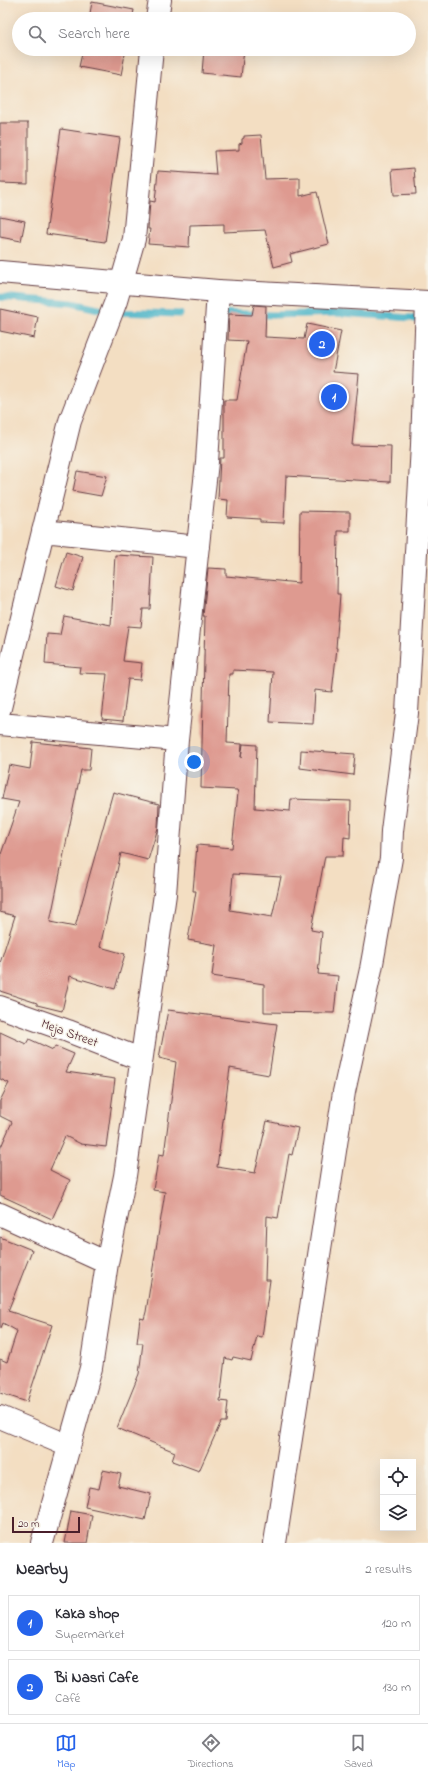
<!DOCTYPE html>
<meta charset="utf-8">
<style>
:root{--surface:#fff;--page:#f7f7f7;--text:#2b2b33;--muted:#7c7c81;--line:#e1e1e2;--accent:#2563eb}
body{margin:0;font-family:"Indie Flower",sans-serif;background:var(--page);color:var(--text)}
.controls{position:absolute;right:12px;bottom:12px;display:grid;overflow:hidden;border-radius:0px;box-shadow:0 4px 16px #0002}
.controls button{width:36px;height:36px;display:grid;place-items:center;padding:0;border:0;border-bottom:1px solid var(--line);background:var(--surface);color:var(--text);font:20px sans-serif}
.scale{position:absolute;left:12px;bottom:10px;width:68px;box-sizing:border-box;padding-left:4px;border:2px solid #4a1f2b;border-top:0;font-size:11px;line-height:14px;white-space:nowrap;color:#4a1f2b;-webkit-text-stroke:3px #f7f3e8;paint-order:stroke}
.you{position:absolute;left:194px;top:762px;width:14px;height:14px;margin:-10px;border:3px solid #fff;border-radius:50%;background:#1a73e8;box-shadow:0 0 0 6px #1a73e833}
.badge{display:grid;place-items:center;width:26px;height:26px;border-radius:50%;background:var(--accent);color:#fff;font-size:13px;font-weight:700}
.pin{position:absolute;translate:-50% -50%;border:2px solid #fff;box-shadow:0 1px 4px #0006}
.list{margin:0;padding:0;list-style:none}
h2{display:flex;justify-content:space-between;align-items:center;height:52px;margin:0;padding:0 16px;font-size:17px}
h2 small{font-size:13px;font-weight:400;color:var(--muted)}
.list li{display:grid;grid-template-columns:26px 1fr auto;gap:12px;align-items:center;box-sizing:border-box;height:56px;margin:0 8px 8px;padding:0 8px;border:1px solid var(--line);border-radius:0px}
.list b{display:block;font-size:15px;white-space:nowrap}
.list p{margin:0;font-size:13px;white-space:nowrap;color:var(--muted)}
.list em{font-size:13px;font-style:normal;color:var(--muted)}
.icon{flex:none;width:22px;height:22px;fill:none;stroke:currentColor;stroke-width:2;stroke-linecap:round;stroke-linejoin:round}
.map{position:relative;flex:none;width:428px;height:1543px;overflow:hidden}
.search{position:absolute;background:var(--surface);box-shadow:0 4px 16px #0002;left:12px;right:12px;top:12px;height:44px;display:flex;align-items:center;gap:10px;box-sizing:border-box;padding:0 14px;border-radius:22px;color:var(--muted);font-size:15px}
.sheet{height:180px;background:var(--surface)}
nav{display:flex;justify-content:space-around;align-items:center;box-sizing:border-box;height:56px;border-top:1px solid var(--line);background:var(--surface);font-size:11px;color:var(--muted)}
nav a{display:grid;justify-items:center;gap:2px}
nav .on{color:var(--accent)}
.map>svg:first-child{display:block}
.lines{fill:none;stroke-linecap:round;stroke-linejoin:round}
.stream{stroke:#4ab4c8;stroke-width:7}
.building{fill:#de9a90;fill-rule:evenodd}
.street-casing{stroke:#633c42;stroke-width:24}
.secondary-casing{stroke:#633c42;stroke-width:24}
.street{stroke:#fff;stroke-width:22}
.secondary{stroke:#fff;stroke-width:22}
.labels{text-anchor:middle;stroke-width:3;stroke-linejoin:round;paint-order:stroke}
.street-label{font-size:13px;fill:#4a1f2b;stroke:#f7f3e8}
</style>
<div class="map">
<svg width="428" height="1543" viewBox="0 0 428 1543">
<rect width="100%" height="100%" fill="#f7f3e8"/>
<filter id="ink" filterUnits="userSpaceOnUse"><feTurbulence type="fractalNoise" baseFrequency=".025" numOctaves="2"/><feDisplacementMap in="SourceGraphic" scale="8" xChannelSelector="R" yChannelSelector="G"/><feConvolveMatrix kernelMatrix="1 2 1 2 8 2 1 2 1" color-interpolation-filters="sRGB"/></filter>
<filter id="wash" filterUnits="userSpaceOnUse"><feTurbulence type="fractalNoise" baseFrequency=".012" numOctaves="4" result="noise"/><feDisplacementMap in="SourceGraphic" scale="16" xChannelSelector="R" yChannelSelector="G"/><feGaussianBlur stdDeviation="0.9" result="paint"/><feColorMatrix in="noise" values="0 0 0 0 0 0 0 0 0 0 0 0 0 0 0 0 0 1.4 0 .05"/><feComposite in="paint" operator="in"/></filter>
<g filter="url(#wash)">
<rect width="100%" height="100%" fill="#f3dec2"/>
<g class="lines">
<path class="stream" d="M0,297L72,303L112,312L180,314
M219,313L273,315L342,313L411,318L424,321"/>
</g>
<g id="blocks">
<path class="building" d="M92,2L134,10L132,19H89Z
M83,49H126L121,75L79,67Z
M204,49H244L241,77L202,73Z
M0,123H28V184L0,183Z
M61,129L120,138L105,242L46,234Z
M261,135L265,179L300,178V196L317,192L329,244L290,254L292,262L274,267L265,230L224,232V224L190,225L189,247L148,244L150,229H148L150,201L155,202L158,171L216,175L214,151L239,150V144L242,143V139L244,138V136Z
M414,168L416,194L394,195L392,170Z
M0,216L25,221L21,241L0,237Z
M254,305L266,306L265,337L304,339L307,324L341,331L333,372L359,374L352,445L391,446L390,482L286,476L284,523L260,522V519L227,517L228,500L218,499L220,458H224V400H237L247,341L228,340L229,314L252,315Z
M0,309L38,317L34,338L0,331Z
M77,471L107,476L101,496L73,491Z
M300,511L350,512V531H338L337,594H340L336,648H337L332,692L315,690L313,724L270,722L273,672L233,670V674H229L227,743L242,744L241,758L243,744L257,745L255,808L290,811L291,799L351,801L350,838L344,837L343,856H325L311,930L322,932L318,974L338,976L334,1013L264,1012V984L212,976L216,945L188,940L196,891H193L197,845L232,848L238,793L237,790L201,788L205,616H203L208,568L226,569V576L299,583ZM233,874L281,877L272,917L230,910Z
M66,552L83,557L73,591L56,586Z
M115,555L153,557L150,609H143L141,627L128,626L123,661L142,663L140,680L128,679L123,721L102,719L107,674L79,673L80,667L45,664L47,634L60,635L64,616L111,625Z
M33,742L91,748L89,770H81L50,922L75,927L113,792L159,804L158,828L148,860L121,853L100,947L125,954L115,989L70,976L62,1011L37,1005V1003L0,991V963L15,916L0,912V857L19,802L2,799L9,765L30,769Z
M301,750L355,754L353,775L300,768Z
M168,1010L277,1024L269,1075L230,1068L217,1167L255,1173L267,1121L298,1128L292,1155L289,1154L278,1218L267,1216L265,1280H270L262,1337L257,1336L251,1361L233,1357L232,1360L225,1358L220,1401L228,1402L226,1422H221L199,1471L172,1461L175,1452L117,1428L139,1374L143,1343H137L140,1318L144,1319L146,1312L165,1192L153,1190L159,1154L164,1155L176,1062L159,1058Z
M0,1032L26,1044L29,1039L53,1050L55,1046L74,1054L66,1072L115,1079L106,1147L81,1144L65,1136L50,1170L70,1180L52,1219L0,1195V1149L12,1122L0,1116V1101L9,1083L0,1079Z
M0,1237L32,1250L8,1311L52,1325L27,1402L0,1393V1359L7,1362L17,1331L3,1323L1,1328H0Z
M103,1470L121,1474L118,1486L151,1494L145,1520L85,1507L89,1487L99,1489Z
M71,1511L92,1515L87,1543H65Z"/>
</g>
</g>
<g filter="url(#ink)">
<use href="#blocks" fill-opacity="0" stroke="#633c42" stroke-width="1"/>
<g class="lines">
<g class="street-casing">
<path id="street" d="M157,19L160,0
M43,531L198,547
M0,708L70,421L116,301L134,239L152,49
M0,724L177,740
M0,1007L68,1031L140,1059
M0,1214L107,1263
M0,1417L69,1446
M42,1543L91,1368L107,1263L125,1176L165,894L177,740L207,462L218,291
M275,1543L344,1092L371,969L391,858L392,831L407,713L422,445L427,302"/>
</g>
<g class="secondary-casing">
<path id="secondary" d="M0,272L218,291L428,302"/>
</g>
<use href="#street" class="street"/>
<use href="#secondary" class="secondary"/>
</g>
</g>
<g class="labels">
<g class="street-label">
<text transform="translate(70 1032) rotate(20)" y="5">Meja Street</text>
</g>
</g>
</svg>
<div class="controls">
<button><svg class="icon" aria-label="locate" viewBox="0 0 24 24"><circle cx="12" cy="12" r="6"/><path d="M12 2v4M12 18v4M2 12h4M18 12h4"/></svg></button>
<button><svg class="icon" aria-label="layers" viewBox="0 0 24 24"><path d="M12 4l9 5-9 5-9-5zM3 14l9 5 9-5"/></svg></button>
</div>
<div class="scale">20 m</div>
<div class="you"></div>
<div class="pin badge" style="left:334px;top:397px">1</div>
<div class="pin badge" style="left:322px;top:344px">2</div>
<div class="search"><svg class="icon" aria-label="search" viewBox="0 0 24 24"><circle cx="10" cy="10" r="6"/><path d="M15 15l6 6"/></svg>Search here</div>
</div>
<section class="sheet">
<h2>Nearby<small>2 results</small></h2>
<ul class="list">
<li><span class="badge">1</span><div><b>Kaka shop</b><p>Supermarket</p></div><em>120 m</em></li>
<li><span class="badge">2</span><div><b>Bi Nasri Cafe</b><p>Café</p></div><em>130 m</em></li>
</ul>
</section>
<nav>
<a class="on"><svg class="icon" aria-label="map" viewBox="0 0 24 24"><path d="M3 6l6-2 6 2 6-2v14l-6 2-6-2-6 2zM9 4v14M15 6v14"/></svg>Map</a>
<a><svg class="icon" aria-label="directions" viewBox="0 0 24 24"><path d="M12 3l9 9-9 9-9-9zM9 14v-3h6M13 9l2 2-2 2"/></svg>Directions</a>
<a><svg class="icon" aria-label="saved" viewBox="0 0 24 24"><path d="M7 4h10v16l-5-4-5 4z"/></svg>Saved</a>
</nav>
